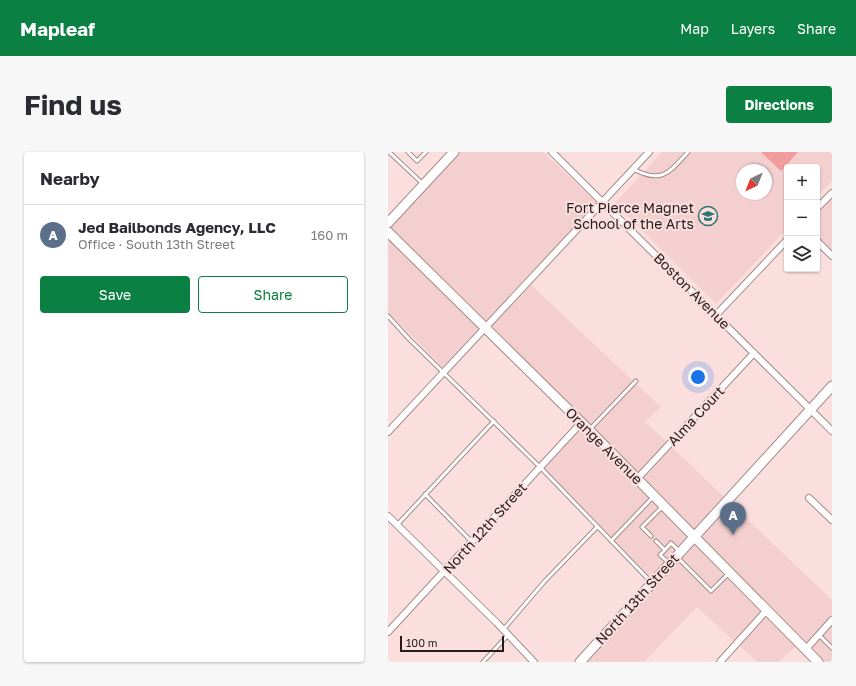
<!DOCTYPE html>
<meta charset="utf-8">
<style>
:root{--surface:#fff;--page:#f7f7f7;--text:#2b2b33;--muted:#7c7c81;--line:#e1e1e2;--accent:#0b8043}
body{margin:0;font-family:"Golos Text",sans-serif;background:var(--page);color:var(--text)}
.controls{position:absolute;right:12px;top:12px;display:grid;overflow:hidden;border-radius:4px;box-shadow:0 1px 3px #0004}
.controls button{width:36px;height:36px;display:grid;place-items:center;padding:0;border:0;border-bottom:1px solid var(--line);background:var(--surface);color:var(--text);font:20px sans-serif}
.compass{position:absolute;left:348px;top:12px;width:36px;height:36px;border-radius:50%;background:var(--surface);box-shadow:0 1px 3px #0004;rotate:223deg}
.scale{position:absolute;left:12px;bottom:10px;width:104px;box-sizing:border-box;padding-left:4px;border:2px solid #261c1c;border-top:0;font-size:11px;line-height:14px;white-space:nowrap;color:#261c1c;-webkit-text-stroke:3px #fbdfdf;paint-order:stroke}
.you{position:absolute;left:310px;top:225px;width:14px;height:14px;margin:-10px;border:3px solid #fff;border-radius:50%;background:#1a73e8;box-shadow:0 0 0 6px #1a73e833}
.badge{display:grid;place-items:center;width:26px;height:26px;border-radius:50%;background:var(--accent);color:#fff;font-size:13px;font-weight:700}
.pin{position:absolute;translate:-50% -33px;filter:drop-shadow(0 1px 2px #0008)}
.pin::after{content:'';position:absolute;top:21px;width:14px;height:12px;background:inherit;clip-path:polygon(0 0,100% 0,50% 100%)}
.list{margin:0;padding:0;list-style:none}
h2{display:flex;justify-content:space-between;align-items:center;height:52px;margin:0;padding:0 16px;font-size:17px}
h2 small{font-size:13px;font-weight:400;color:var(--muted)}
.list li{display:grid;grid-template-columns:26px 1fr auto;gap:12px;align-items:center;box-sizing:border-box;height:60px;padding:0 16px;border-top:1px solid var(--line)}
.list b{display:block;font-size:15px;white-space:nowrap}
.list p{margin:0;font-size:13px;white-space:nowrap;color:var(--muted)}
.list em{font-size:13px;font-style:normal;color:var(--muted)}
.actions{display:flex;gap:8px;padding:12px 16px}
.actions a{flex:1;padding:9px 0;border:1px solid var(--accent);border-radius:4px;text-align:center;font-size:14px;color:var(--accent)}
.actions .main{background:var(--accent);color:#fff}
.icon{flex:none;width:22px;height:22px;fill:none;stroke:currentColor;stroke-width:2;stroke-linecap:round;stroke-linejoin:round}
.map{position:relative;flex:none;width:444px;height:510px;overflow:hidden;border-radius:4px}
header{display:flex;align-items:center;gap:24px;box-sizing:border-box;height:56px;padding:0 20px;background:var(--accent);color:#fff}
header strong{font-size:19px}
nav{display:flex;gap:22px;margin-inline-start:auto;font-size:14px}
.intro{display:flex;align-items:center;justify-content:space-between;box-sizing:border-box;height:96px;padding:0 24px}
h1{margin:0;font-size:28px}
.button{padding:10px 18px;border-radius:4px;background:var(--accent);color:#fff;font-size:14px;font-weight:700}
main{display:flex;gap:24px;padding:0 24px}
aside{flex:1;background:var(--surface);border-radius:4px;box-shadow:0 1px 3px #0004}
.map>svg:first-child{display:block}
.built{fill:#f4cfcf;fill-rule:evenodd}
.green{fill:#f29b9d}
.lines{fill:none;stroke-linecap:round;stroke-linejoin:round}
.lane-casing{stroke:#a58b8b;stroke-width:5}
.street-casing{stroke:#a58b8b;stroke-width:8}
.secondary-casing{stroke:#a58b8b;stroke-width:11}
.lane{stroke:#fff;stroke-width:3}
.street{stroke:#fff;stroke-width:6}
.secondary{stroke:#fff;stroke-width:9}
.labels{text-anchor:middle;stroke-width:4;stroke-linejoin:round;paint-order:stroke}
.poi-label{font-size:14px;fill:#261c1c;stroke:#fbdfdf;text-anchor:end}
.street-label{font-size:14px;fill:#261c1c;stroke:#fbdfdf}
</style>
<header>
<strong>Mapleaf</strong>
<nav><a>Map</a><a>Layers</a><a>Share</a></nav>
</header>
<div class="intro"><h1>Find us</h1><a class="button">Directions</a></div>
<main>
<aside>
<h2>Nearby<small></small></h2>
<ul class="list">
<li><span class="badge" style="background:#5c6f8a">A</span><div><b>Jed Bailbonds Agency, LLC</b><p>Office · South 13th Street</p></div><em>160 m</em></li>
</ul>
<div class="actions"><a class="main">Save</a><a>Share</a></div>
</aside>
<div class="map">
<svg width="444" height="510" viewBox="0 0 444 510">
<rect width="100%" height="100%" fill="#fbdfdf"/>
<path class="built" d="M71,0H155L210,51L98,170L1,75Z
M274,0H444V29L429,45V15H399V77L328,152L227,51ZM354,18H378V42H354Z
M444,46V98L429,84V62Z
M0,85L92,176L55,216L0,160Z
M143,133L273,255L257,270L279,290L250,322L103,175Z
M193,276L301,385L261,428L155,318Z
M284,295L336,345L306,379L255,327Z
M342,351L444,448V463L418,492L311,384Z
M306,390L373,459L346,489L309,455L256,510H197Z
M379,464L408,494L391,510H369L352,494Z
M444,473V510H436L423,497Z"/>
<path class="green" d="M373,0H410L393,19Z"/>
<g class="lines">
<g class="lane-casing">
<path id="lane" d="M1,0L34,31
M20,0L29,9L38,0
M245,17C274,32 281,21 300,0
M0,164L21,187L152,315L264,431
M202,277L248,229
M37,342L84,390
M9,373L106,269
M263,384L254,375L274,355
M223,389L265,345
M268,389L277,398L272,403L281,411
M277,398L283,391L291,399
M289,405L323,439L340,422
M115,478L156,430L209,375
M431,483L444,496
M95,510L120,483"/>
</g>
<g class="street-casing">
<path id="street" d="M164,0L444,279
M429,56L444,41
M429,89L444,104
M328,163L399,88
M0,280L261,0
M249,327L366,201
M421,346L444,368
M0,364L109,471L146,510
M0,480L193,271
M418,497L444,468
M332,510L379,458"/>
</g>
<g class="secondary-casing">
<path id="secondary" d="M0,71L66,0
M0,80L201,278L430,510
M192,510L444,234"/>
</g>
<use href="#lane" class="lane"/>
<use href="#street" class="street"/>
<use href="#secondary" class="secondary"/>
</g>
<defs>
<g id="school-ring" transform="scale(1)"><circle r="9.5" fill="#fbdfdf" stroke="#2e756d" stroke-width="1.5"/><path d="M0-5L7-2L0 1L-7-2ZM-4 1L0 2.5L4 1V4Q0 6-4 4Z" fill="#2e756d"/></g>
</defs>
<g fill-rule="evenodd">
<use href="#school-ring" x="320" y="64"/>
</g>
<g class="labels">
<g class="poi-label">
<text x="306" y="61">Fort Pierce Magnet<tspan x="306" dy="16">School of the Arts</tspan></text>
</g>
<g class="street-label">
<text transform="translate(304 139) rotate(45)" y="5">Boston Avenue</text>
<text transform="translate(308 264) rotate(-47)" y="5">Alma Court</text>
<text transform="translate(216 294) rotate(45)" y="5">Orange Avenue</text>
<text transform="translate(97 376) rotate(-48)" y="5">North 12th Street</text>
<text transform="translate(249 447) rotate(-48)" y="5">North 13th Street</text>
</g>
</g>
</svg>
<div class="controls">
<button>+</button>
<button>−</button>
<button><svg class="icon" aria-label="layers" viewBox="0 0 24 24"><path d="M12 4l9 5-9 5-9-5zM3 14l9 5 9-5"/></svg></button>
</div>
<svg class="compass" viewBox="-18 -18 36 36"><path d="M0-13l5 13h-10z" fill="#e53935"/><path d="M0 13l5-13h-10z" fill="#7c7c81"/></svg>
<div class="scale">100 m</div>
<div class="you"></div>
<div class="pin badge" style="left:345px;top:383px;background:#5c6f8a">A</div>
</div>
</main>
